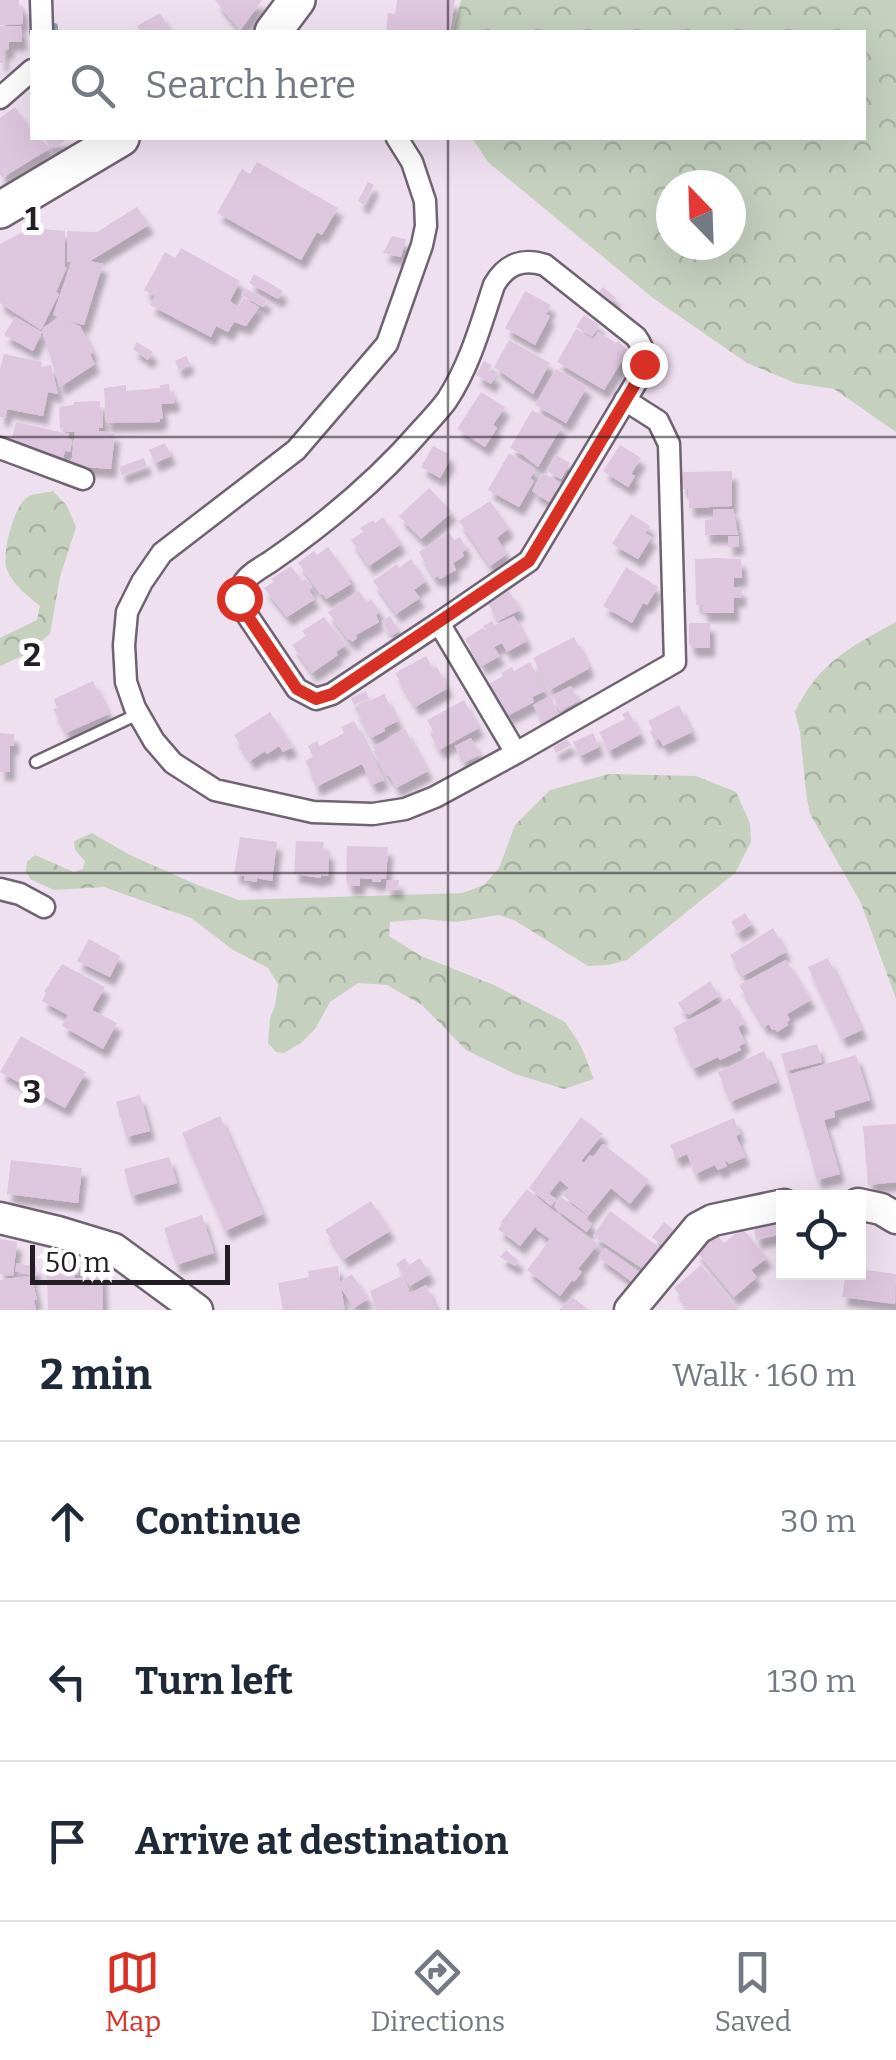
<!DOCTYPE html>
<meta charset="utf-8">
<style>
:root{--surface:#fff;--page:#f2f2f3;--text:#1f2937;--muted:#747a83;--line:#e0e1e3;--accent:#d93025}
body{margin:0;font-family:Bitter,serif;background:var(--page);color:var(--text)}
.controls{position:absolute;right:30px;bottom:30px;display:grid;overflow:hidden;border-radius:0px;box-shadow:0 10px 40px #0002}
.controls button{width:90px;height:90px;display:grid;place-items:center;padding:0;border:0;border-bottom:2px solid var(--line);background:var(--surface);color:var(--text);font:50px sans-serif}
.compass{position:absolute;left:656px;top:170px;width:90px;height:90px;border-radius:50%;background:var(--surface);box-shadow:0 10px 40px #0002;rotate:337deg}
.scale{position:absolute;left:30px;bottom:25px;width:200px;box-sizing:border-box;padding-left:10px;border:5px solid #231e23;border-top:0;font-size:28px;line-height:35px;white-space:nowrap;color:#231e23;-webkit-text-stroke:8px #fff;paint-order:stroke}
.stop{position:absolute;width:30px;height:30px;margin:-22px;border:8px solid #d93025;border-radius:50%;background:#fff}
.stop.end{background:#d93025;border-color:#fff;box-shadow:0 2px 10px #0008}
.list{margin:0;padding:0;list-style:none}
h2{display:flex;justify-content:space-between;align-items:center;height:130px;margin:0;padding:0 40px;font-size:42px}
h2 small{font-size:32px;font-weight:400;color:var(--muted)}
.list li{display:grid;grid-template-columns:65px 1fr auto;gap:30px;align-items:center;box-sizing:border-box;height:160px;padding:0 40px;border-top:2px solid var(--line)}
.list b{display:block;font-size:38px;white-space:nowrap}
.list em{font-size:32px;font-style:normal;color:var(--muted)}
.icon{flex:none;width:55px;height:55px;fill:none;stroke:currentColor;stroke-width:2;stroke-linecap:round;stroke-linejoin:round}
.map{position:relative;flex:none;width:896px;height:1310px;overflow:hidden}
.search{position:absolute;background:var(--surface);box-shadow:0 10px 40px #0002;left:30px;right:30px;top:30px;height:110px;display:flex;align-items:center;gap:25px;box-sizing:border-box;padding:0 35px;border-radius:0px;color:var(--muted);font-size:38px}
.sheet{height:610px;background:var(--surface)}
nav{display:flex;justify-content:space-around;align-items:center;box-sizing:border-box;height:140px;border-top:2px solid var(--line);background:var(--surface);font-size:28px;color:var(--muted)}
nav a{display:grid;justify-items:center;gap:5px}
nav .on{color:var(--accent)}
.map>svg:first-child{display:block}
.forest{fill:url(#forest-crowns);fill-rule:evenodd}
.lines{fill:none;stroke-linecap:round;stroke-linejoin:round}
.stream{stroke:#82a0b2;stroke-width:8}
.building{fill:#dec6df;filter:url(#shadow)}
.service-casing{stroke:#706371;stroke-width:15}
.minor-casing{stroke:#706371;stroke-width:25}
.secondary-casing{stroke:#706371;stroke-width:35}
.trunk-casing{stroke:#706371;stroke-width:40}
.service{stroke:#fff;stroke-width:10}
.minor{stroke:#fff;stroke-width:20}
.secondary{stroke:#fff;stroke-width:30}
.trunk{stroke:#fff;stroke-width:35}
.route{stroke:#d93025;stroke-width:12}
.grid{fill:none;stroke:#231e23;stroke-width:2.5;stroke-opacity:0.55}
.grid-label{font-size:32px;text-anchor:middle;font-weight:bold;fill:#231e23;stroke:#fff;stroke-width:10;stroke-linejoin:round;paint-order:stroke}
</style>
<div class="map">
<svg width="896" height="1310" viewBox="0 0 896 1310">
<defs>
<pattern id="forest-crowns" width="20" height="18" patternUnits="userSpaceOnUse" patternTransform="scale(2.5)"><rect width="20" height="18" fill="#c5d0bf"/><path d="M2 6a3 3 0 1 1 6 0M12 15a3 3 0 1 1 6 0" fill="none" stroke="#a9b2a4"/></pattern>
<filter id="shadow"><feDropShadow dx="5" dy="9" stdDeviation="2.5" flood-color="#0004"/></filter>
</defs>
<rect width="100%" height="100%" fill="#efe0f0"/>
<path class="forest" d="M461,0H896V432L834,389L795,383L747,363L653,298L488,162L472,138H864V32H453ZM731,185V245H671V185Z
M53,491L67,506L76,527L60,577L50,634L24,655L0,666V638L37,620L40,606C29,597 12,584 7,570C1,554 14,504 29,496C36,493 46,493 53,491Z
M896,622V999L861,903L810,814L806,793L800,732L795,712C819,662 849,648 896,622Z
M609,774L696,776L736,792L750,823L751,842L735,873L627,960L608,965L588,966L514,920L498,915L456,922L424,919L390,922L389,936L421,956L494,985L565,1022L581,1046L594,1079L564,1089L515,1074L466,1050L422,1005L387,985L358,983L330,1002L315,1029L301,1043L284,1053L276,1052L268,1043L270,1018L275,1006L278,984L268,968L233,950L191,918L104,887L54,890L30,879L26,871L27,862L35,855L74,872L83,869L85,861L75,850L74,841L92,833L128,854L195,884L239,900L462,893L484,885L499,868L515,825L550,790Z"/>
<g class="lines">
<path class="stream" d="M54,32V27"/>
</g>
<path class="building" d="M0,0H19V6H23V24L0,25Z
M215,0H262L240,31Z
M397,0H455L450,32H386L388,13L395,14Z
M160,13L171,32H141L137,26Z
M0,26H21L22,42H9V50H4L3,63H0Z
M15,107L31,130L32,129V138H42L49,149L2,178L0,175V118Z
M44,138H70L55,147L53,145L50,147Z
M257,162L338,208L322,235L317,232L301,260L217,213L242,169L250,174Z
M368,182L374,185L364,205L358,201Z
M137,207L149,225L90,261L103,264L84,325L67,321L80,326L93,352L90,354L95,364L60,387L42,331L44,327L60,317L53,315L71,263L79,264L71,262L73,255L70,262L67,261V231L97,232Z
M30,228L65,231V267H67L56,292L59,294L41,330L0,303V244Z
M392,236L406,239L401,257L383,253Z
M181,248L240,281L230,301L238,307L244,298L259,307L246,326L234,322L228,332L216,326L211,337L150,305L155,296L144,290L165,252L175,258Z
M254,274L283,291L278,299L249,283Z
M603,287L616,298L611,302L599,292Z
M245,288L267,300L263,307L241,295Z
M525,291L551,305L546,314L550,316L535,345L505,328Z
M584,315L600,325L592,337L576,327Z
M15,317L42,332L33,351L4,335Z
M576,329L593,339L598,332L616,343L618,341L628,351L604,390L557,362Z
M509,340L550,363L533,394L494,367Z
M137,342L153,352L148,360L133,349Z
M4,354L42,362L41,367L51,365L58,394L48,392L43,416L7,409L5,418L0,417V369Z
M186,356L190,364L179,370L175,361Z
M484,361L492,365L488,371L496,375L491,384L476,375Z
M556,369L587,387L566,423L535,405Z
M169,384L170,394L174,393L175,403L161,404L163,419H160V422L106,423L104,388L126,385V391L160,388V385Z
M481,392L505,407L493,425L497,428L485,447L457,429Z
M100,401V408H102L103,428H99V431L115,433L111,469L71,466L75,432H65V428L60,429L59,407L73,405L74,402Z
M532,410L562,426L538,467L523,455L510,448Z
M16,422L69,434L67,439L72,440L70,452L65,451L63,458L10,446Z
M165,443L171,456L155,463L149,450Z
M620,445L641,458L631,474L635,476L628,487L603,471Z
M433,446L449,454L447,458L450,460L440,478L421,467Z
M509,453L535,469L530,478L534,481L519,507L488,490Z
M556,455L570,463L561,479L547,471Z
M144,458L147,466L122,475L119,467Z
M732,471V506L689,508L688,489H682V472Z
M543,473L561,483L549,502L532,491Z
M429,488L452,512L421,539L399,516Z
M490,501L509,528L497,538L507,554L490,566L459,521Z
M713,509H733L738,535H705V520L713,519Z
M631,514L650,526L645,533L652,537L638,559L612,544Z
M383,517L401,544L369,566L351,540L363,532L360,528L373,520L375,523Z
M449,532L454,540L460,537L467,549L462,552L464,556L453,563L456,570L440,579L437,576L434,578L419,552Z
M728,536H739V546L728,547Z
M328,547L351,579L348,581L351,584L326,599L323,594L321,595L298,563L314,551L317,555Z
M718,558L741,559L742,578H734V587L741,588V598H734V613H703L702,605H696L695,559Z
M411,559L426,581L414,590L420,598L396,614L373,581L397,564L399,568Z
M291,566L302,581L306,578L312,587L309,590L315,599L287,617L264,588L274,582L271,579Z
M626,567L658,587L647,605L643,603L632,623L603,606Z
M359,591L367,603L371,599L380,612L376,615L379,622L356,635L357,638L352,642L350,639L348,640L328,612Z
M509,591L520,610L498,621L488,603Z
M390,616L399,631L391,636L382,621Z
M514,616L527,641L507,652L502,643L494,647L500,656L482,666L465,639L483,628L486,630L483,626L492,621L495,625Z
M324,617L346,645L336,652L338,655L312,673L292,645L306,636L302,631Z
M689,623H710V648H691V645H689Z
M574,637L589,666L588,669L550,690L533,658Z
M426,656L433,669L437,667L448,688L415,707L395,673Z
M530,662L545,691L532,697L534,702L507,716L489,684L503,676L501,673L512,667L514,671Z
M93,681L109,714L66,733L53,709L57,708L54,699Z
M571,686L579,701L560,711L553,695Z
M366,691L369,699L354,705L351,698Z
M384,694L398,721L384,728L385,731L371,738L355,708Z
M550,696L559,714L543,723L533,705Z
M464,700L479,728L439,750L430,734L434,732L427,720Z
M679,705L692,732L663,746L659,738L654,740L650,732L653,731L648,721Z
M628,711L641,734L609,751L599,732L625,719L622,714Z
M270,712L293,747L283,752L279,746L267,754L265,751L250,761L234,735Z
M354,721L384,780L372,785L362,764L316,787L312,778L314,777L305,761L313,757L308,746L317,741L320,746L344,733L341,727Z
M405,729L428,771L396,788L389,775L387,776L373,751L375,750L373,747Z
M0,733L14,734V746H10V772H0Z
M593,733L599,747L580,756L573,742Z
M471,738L480,755L463,763L455,746Z
M567,739L571,745L556,753L553,747Z
M240,837L277,842L272,881L257,878V882L244,880L245,876L234,874Z
M296,841L324,842L323,850L329,851L328,876L321,875V878L294,874Z
M347,846L388,847L386,879H381V882H372V879L360,878V886H348L346,878Z
M387,880H399L398,890L386,889Z
M745,913L752,924L738,933L731,922Z
M773,928L786,952L743,976L730,955Z
M89,939L120,956L110,977L77,961Z
M828,958L862,1030L842,1039L808,967Z
M786,960L811,1000L787,1014L790,1020L787,1022L788,1025L777,1032L775,1029L772,1030L769,1024L764,1027L739,985Z
M62,964L105,987L92,1010L117,1023L103,1049L62,1026L68,1015L42,1001L46,993L44,992Z
M710,981L719,996L689,1015L688,1013L685,1014L678,1003Z
M730,998L744,1024L738,1027L745,1043L739,1046L741,1050L720,1060L718,1057L693,1069L673,1028Z
M21,1036L86,1072L65,1108L0,1072Z
M817,1044L822,1062L786,1071L781,1054Z
M764,1051L777,1082L730,1102L718,1072Z
M856,1055L870,1100L834,1111L835,1117L824,1120L840,1174L817,1180L787,1075Z
M140,1095L150,1131L126,1137L116,1102Z
M220,1116L263,1214L225,1231L182,1133Z
M581,1117L603,1134L581,1161L584,1163L590,1155L593,1157L603,1144L649,1180L630,1204L611,1188L588,1216L563,1195L569,1188L560,1180L549,1194L556,1199L551,1206L529,1188Z
M734,1118L740,1134L736,1136L745,1157L729,1164L727,1161L725,1162L727,1166L718,1170L715,1165L695,1174L687,1154L676,1159L670,1145Z
M896,1124V1182L868,1185L863,1126Z
M169,1157L177,1183L131,1196L124,1169Z
M11,1160L82,1168L78,1203L7,1194Z
M527,1189L561,1217L598,1244L578,1269L582,1272L574,1282L572,1280L560,1296L527,1270L550,1239L537,1230L536,1226L520,1246L498,1229L502,1223L501,1222Z
M561,1197L588,1217L586,1219L592,1224L587,1232L556,1209L554,1206Z
M371,1201L390,1231L344,1259L325,1230Z
M610,1211L659,1247L643,1269L593,1236Z
M202,1215L214,1253L176,1265L164,1228Z
M664,1222L675,1231L663,1246L652,1237Z
M782,1222L781,1227L777,1228L778,1235L756,1240L754,1226Z
M742,1228L767,1258L751,1270L757,1277L734,1297L696,1251L716,1234L724,1243Z
M0,1239L17,1242L13,1276L0,1274Z
M605,1248L639,1272L632,1282L598,1257Z
M506,1250L519,1261L515,1266L500,1257Z
M69,1257V1260H79L78,1275H75V1278H84V1274H102L103,1310H48L47,1275H44V1258Z
M405,1258L409,1265L420,1258L430,1274L410,1286L396,1264Z
M17,1263L37,1267L35,1276L15,1271Z
M701,1265L739,1310H688L680,1301L683,1299L674,1288Z
M338,1266L340,1282L352,1274L368,1299L354,1308L341,1288L345,1310H283L278,1283L309,1277L308,1271Z
M859,1269L896,1274L895,1304L842,1297L846,1272H859Z
M31,1276L37,1300H34L36,1310H0V1280L13,1278V1281V1278Z
M402,1276L410,1293L426,1285L437,1310H376L370,1291Z
M572,1297L589,1310H559Z"/>
<g class="lines">
<g class="service-casing">
<path id="service" d="M36,762L138,714"/>
</g>
<g class="minor-casing">
<path id="minor" d="M41,0L42,32
M0,98L32,70
M397,138L412,162L425,201L426,226L422,245L387,344L296,450L162,553L142,582L127,612L124,645L126,682L135,708L154,741L173,763L215,790L313,812L373,814L405,809L435,797L516,753L675,662L669,444L658,421L625,400
M0,448L83,479
M439,623L332,694L316,699L297,689L243,609C234,582 249,575 270,562C325,524 378,480 422,429C430,420 440,410 447,400C470,365 481,324 494,285C506,264 523,258 545,265L636,337C646,351 646,360 640,376L529,561L439,623L516,753
M0,889L20,894L44,907"/>
</g>
<g class="secondary-casing">
<path id="secondary" d="M858,1204L881,1209L896,1218
M0,1218L58,1232L114,1249L197,1310
M630,1310L698,1228L713,1220L784,1205"/>
</g>
<g class="trunk-casing">
<path id="trunk" d="M273,32L297,0
M0,210L121,138"/>
</g>
<use href="#service" class="service"/>
<use href="#minor" class="minor"/>
<use href="#secondary" class="secondary"/>
<use href="#trunk" class="trunk"/>
</g>
<g class="lines">
<path class="route" d="M239,598L243,609L297,689L316,699L332,694L529,561L640,376L644,364"/>
</g>
<path class="grid" d="M448,0V32M448,138V1310M0,437H896M0,873H896"/>
<g class="grid-label">
<text x="32" y="230">1</text>
<text x="32" y="666">2</text>
<text x="32" y="1103">3</text>
</g>
</svg>
<div class="controls">
<button><svg class="icon" aria-label="locate" viewBox="0 0 24 24"><circle cx="12" cy="12" r="6"/><path d="M12 2v4M12 18v4M2 12h4M18 12h4"/></svg></button>
</div>
<svg class="compass" viewBox="-18 -18 36 36"><path d="M0-13l5 13h-10z" fill="#e53935"/><path d="M0 13l5-13h-10z" fill="#747a83"/></svg>
<div class="scale">50 m</div>
<div class="stop" style="left:239px;top:598px"></div>
<div class="stop end" style="left:644px;top:364px"></div>
<div class="search"><svg class="icon" aria-label="search" viewBox="0 0 24 24"><circle cx="10" cy="10" r="6"/><path d="M15 15l6 6"/></svg>Search here</div>
</div>
<section class="sheet">
<h2>2 min<small>Walk · 160 m</small></h2>
<ul class="list">
<li><svg class="icon" aria-label="ahead" viewBox="0 0 24 24"><path d="M12 20V5M6 11l6-6 6 6"/></svg><div><b>Continue</b></div><em>30 m</em></li>
<li><svg class="icon" aria-label="left" viewBox="0 0 24 24"><path d="M17 20v-9H6M10 6l-5 5 5 5"/></svg><div><b>Turn left</b></div><em>130 m</em></li>
<li><svg class="icon" aria-label="arrive" viewBox="0 0 24 24"><path d="M6 21V4h12l-3 4 3 4H6"/></svg><div><b>Arrive at destination</b></div></li>
</ul>
</section>
<nav>
<a class="on"><svg class="icon" aria-label="map" viewBox="0 0 24 24"><path d="M3 6l6-2 6 2 6-2v14l-6 2-6-2-6 2zM9 4v14M15 6v14"/></svg>Map</a>
<a><svg class="icon" aria-label="directions" viewBox="0 0 24 24"><path d="M12 3l9 9-9 9-9-9zM9 14v-3h6M13 9l2 2-2 2"/></svg>Directions</a>
<a><svg class="icon" aria-label="saved" viewBox="0 0 24 24"><path d="M7 4h10v16l-5-4-5 4z"/></svg>Saved</a>
</nav>
